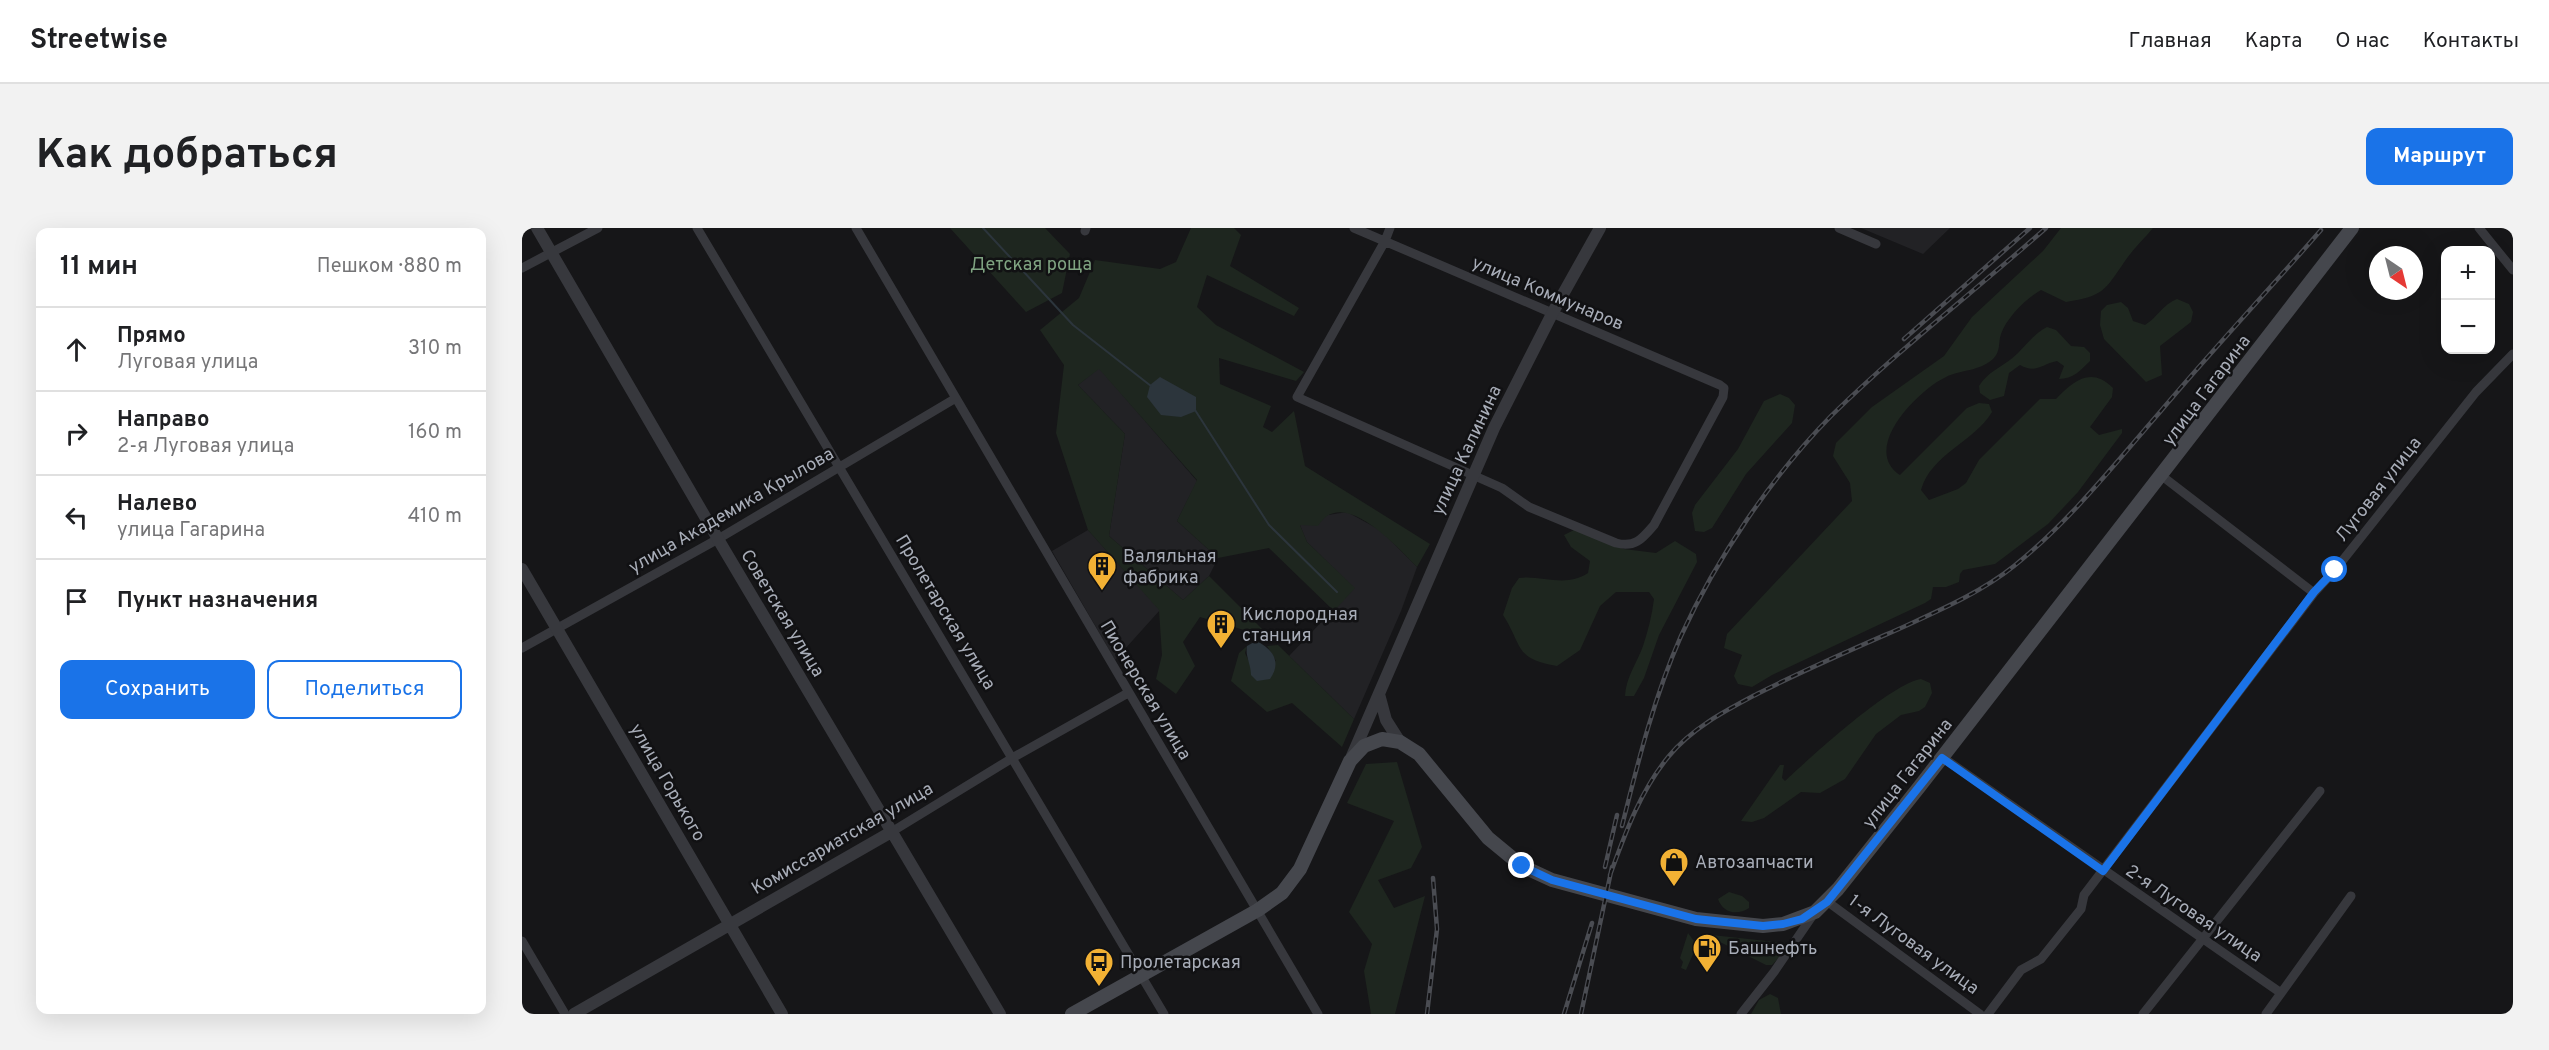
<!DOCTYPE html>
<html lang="ru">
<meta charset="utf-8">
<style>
:root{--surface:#fff;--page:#f2f2f2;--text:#202124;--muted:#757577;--line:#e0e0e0;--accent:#1a73e8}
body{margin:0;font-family:Overpass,sans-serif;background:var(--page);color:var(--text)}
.controls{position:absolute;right:18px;top:18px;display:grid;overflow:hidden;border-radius:12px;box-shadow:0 6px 24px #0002}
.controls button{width:54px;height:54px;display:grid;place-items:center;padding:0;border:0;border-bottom:2px solid var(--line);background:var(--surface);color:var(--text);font:30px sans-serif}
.compass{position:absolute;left:1847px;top:18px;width:54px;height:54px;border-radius:50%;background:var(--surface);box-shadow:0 6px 24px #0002;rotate:145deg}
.stop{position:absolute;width:18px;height:18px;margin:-14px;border:4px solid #1a73e8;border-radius:50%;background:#fff}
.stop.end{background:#1a73e8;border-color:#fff;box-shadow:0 2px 6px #0008}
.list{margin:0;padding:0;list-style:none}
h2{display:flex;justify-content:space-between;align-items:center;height:78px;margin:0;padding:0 24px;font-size:26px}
h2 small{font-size:20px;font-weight:400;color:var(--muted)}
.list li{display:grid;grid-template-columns:39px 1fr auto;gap:18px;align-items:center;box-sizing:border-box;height:84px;padding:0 24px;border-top:2px solid var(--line)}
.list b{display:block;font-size:22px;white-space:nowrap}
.list p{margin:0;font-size:20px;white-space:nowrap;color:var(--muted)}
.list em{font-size:20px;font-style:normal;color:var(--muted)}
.actions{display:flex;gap:12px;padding:18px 24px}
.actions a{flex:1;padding:14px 0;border:2px solid var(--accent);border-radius:12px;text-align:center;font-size:21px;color:var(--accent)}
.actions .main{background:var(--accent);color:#fff}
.icon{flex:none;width:33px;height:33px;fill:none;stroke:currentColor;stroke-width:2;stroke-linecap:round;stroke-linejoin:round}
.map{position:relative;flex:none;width:1991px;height:786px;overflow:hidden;border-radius:12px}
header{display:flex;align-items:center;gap:36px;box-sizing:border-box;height:84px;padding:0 30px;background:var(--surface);border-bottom:2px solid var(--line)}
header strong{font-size:28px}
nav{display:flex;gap:33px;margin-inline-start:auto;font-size:21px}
.intro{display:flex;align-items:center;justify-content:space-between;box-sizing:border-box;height:144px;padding:0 36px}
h1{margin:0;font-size:42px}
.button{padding:15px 27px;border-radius:12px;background:var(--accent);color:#fff;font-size:21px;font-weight:700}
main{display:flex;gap:36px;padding:0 36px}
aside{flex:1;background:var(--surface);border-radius:12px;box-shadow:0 6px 24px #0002}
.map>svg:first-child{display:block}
.built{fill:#222225}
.green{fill:#1e261f}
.water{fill:#2c353c}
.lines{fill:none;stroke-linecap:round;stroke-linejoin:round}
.stream{stroke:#2c353c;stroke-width:2}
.minor{stroke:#37383d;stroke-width:9}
.tertiary{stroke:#37383d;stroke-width:12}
.secondary{stroke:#45474d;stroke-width:14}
.rail-casing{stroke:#4a4c52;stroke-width:4.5}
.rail{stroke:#111113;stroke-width:2;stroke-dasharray:7;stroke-linecap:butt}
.route{stroke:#1a73e8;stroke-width:8}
.labels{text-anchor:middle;stroke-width:5;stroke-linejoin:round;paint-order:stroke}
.park-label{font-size:18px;fill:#7fa381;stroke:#111113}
.street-label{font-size:18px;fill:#a8adb8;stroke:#111113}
.poi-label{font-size:18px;fill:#a8adb8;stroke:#111113;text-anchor:start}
</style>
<header>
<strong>Streetwise</strong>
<nav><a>Главная</a><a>Карта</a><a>О нас</a><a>Контакты</a></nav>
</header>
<div class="intro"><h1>Как добраться</h1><a class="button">Маршрут</a></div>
<main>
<aside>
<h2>11 мин<small>Пешком · 880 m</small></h2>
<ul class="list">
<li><svg class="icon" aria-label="ahead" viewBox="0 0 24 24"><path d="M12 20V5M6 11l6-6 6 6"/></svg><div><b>Прямо</b><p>Луговая улица</p></div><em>310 m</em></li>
<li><svg class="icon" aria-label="right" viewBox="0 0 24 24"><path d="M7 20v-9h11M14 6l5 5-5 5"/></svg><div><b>Направо</b><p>2-я Луговая улица</p></div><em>160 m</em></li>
<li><svg class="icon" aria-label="left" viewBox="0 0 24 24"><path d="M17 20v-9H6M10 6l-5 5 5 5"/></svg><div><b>Налево</b><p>улица Гагарина</p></div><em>410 m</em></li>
<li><svg class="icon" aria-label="arrive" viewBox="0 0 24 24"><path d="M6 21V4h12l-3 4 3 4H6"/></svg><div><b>Пункт назначения</b></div></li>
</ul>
<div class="actions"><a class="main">Сохранить</a><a>Поделиться</a></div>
</aside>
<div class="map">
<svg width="1991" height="786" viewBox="0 0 1991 786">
<rect width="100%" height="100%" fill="#161618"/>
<path class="built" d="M1339,0H1428L1401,26Z
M577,140L675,253L655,293L696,330L687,348L661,372L587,308L603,206L556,157Z
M825,284L858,302L895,339L879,383L832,491L767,428L832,360L785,314L778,297L806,287Z
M566,302L638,382L593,432L530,323Z"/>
<path class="green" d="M428,0H523L548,26L540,65L504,84Z
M669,0H712L719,7L708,38L777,80L772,88L685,47L675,79L694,97L782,144L774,153L697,130L698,156L749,178L741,199L750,204L772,183L783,238L908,316L895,339C878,322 832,270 805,288C802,290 798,295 796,298L778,297L785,314L833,360L812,383L747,320L696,330L655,293L675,252L577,141L556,157L603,206L587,308L661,372L687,348L749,410L678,389L661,414L673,438L654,466L634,451L640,427L637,382L566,302L534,205L542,137L518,102L557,70L573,32L638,41L654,34Z
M1539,0H1631C1622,11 1611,21 1603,33C1583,62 1582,68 1544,74L1519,62C1505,70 1485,89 1479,106C1476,115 1479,123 1471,131C1456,144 1440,141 1424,149C1396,162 1338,221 1378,247L1445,180L1457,175L1467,176L1470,184C1453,213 1408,227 1399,262L1407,272L1436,261L1444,255L1457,232L1518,171H1534C1551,153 1569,138 1591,160L1590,169L1568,199L1577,207L1600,201V205L1556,264L1526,296L1473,336L1441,342L1438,346L1437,354L1424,359H1411L1409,371L1403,375L1250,447L1230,459L1216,456L1212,448L1220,427L1202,420L1205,406L1330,273L1328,255L1311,228L1314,215L1350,179L1422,128L1450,89L1521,23Z
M1655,71L1667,76L1671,84L1669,94L1638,118L1640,147L1624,154L1582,111L1578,97L1579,83L1585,77L1599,74L1606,80L1611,93L1623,97C1636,89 1640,77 1655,71Z
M1525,99L1534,102L1549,118L1562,119L1568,125V133C1559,142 1551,151 1537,151L1542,138L1535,133C1520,136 1514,146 1498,137L1487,145L1482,168L1468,172L1458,165L1457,158C1467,142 1483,138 1496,125C1506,115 1512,106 1525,99Z
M1258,166L1267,170L1273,177L1270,195L1224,246L1190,300L1182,304L1173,303L1170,285L1173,277L1216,221L1242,173Z
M1054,301L1102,321L1134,325L1153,313L1174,326L1175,334L1137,407L1122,450L1112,468H1103C1104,449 1115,435 1121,418C1126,403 1130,387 1132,371L1127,364H1094L1078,378L1058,422L1035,438C992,431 1001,418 981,387L990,360L997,350C1020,347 1044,360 1066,345L1068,333L1049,319L1042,307Z
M756,417L832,491L820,519L770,475L745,484L709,453L717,425L725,418L723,425L729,438L754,433L745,418Z
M1399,451L1408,455L1410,465L1403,479L1397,483L1379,487L1354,506L1323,551L1298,565L1279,564L1242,590L1230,594L1219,593L1258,537H1262L1260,550L1263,553C1289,529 1368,456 1399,451Z
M875,534L900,619L889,640L856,652L872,680L903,668L873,786H849L842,743L850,716L827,684L872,593L825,575L844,536Z
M1207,664L1220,668L1227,674V680C1215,688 1201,685 1196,671Z
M1166,705L1175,717L1164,742L1159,740L1161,734L1158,730Z
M1190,707L1263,715V723L1250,737H1244L1190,710Z
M1248,766L1256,770L1259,786H1229L1237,772Z"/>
<path class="water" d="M638,149L674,169V183L659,189L639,187L625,169L628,157Z
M734,413C751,421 760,434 748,451L735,453L729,447C729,436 723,428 725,418Z"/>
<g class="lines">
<path class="stream" d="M461,0L551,97L629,158
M673,182L747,297L815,364"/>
<path class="minor" d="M175,0L642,786
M334,0L796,786
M832,0C954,53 1076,104 1198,157L1202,160L1201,169L1132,297C1120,311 1113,320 1094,315L1007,279L980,260L775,169L863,13L868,0
M1317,0L1354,16
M1957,0L1991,42
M563,3L564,0
M0,40L76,0
M1640,248L1792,365
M0,420L196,311L434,170
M1420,529L1759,765
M371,603L492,529L606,465
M1306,674L1458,786
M0,713L43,786
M1219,786L1252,744L1293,684
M1466,786L1499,742L1519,731L1559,681L1562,667L1792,365L1813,342L1954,164L1991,126
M1621,786L1798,563
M1744,786L1829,668"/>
<path class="tertiary" d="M15,0L196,311L478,786
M0,341L260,786
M857,466L864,492L878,514
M830,528L972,200L1031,84L1078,0
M52,786L371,603"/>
<path class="secondary" d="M550,786L736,682L760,665L778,641L828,533L842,518L860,511L878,514L897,526L966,610L1000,638L1030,652L1174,691L1241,698L1261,696L1293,684L1316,661L1398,558L1830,0"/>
<g class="rail-casing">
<path id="rail" d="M1382,111L1508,0
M1100,598C1116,534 1132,469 1159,408C1194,331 1250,248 1309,188C1377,121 1453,63 1524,0
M1083,639L1095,587
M1088,647C1103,606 1118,563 1147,528C1170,500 1203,483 1235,466C1282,442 1331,421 1379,400C1418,382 1458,365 1492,338C1548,293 1591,238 1638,184C1690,122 1746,63 1799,2
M905,786L915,701L911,650
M1042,786L1070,695
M1059,786L1090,639"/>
</g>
<use href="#rail" class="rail"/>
</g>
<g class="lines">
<path class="route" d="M1000,638L1030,652L1174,691L1241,698L1261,696L1280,691L1305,674L1420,530L1581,643L1792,364L1813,342"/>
</g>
<defs>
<g id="building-pin" transform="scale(1.5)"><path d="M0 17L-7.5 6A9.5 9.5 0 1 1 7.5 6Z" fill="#f2b134" stroke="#111113"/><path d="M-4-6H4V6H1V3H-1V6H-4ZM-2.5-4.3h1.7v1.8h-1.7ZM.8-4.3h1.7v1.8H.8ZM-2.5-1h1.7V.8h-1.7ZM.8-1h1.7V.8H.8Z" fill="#111"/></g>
<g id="shop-pin" transform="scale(1.5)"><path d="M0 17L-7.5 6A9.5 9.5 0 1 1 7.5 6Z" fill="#f2b134" stroke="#111113"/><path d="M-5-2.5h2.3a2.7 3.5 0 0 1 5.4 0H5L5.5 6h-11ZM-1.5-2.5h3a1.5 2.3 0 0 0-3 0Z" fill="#111"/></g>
<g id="fuel-pin" transform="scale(1.5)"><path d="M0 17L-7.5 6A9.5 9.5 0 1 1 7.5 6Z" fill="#f2b134" stroke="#111113"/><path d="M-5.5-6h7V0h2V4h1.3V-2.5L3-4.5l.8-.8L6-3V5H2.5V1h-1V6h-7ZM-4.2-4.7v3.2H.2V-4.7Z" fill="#111"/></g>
<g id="bus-pin" transform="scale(1.5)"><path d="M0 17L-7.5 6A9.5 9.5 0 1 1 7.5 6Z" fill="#f2b134" stroke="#111113"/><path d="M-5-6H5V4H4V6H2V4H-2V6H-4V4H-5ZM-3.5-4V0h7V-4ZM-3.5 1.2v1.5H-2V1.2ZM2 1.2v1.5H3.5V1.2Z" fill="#111"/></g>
</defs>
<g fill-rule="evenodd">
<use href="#building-pin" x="580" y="338"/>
<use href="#building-pin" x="699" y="396"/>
<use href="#shop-pin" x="1152" y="634"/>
<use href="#fuel-pin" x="1185" y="720"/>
<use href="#bus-pin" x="577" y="734"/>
</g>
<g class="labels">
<g class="park-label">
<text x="509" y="42">Детская роща</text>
</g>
<g class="street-label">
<text transform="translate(1026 65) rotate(23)" y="6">улица Коммунаров</text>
<text transform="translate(1684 162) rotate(-53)" y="6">улица Гагарина</text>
<text transform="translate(944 222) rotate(-65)" y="6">улица Калинина</text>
<text transform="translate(1856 261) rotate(-52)" y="6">Луговая улица</text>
<text transform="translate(209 282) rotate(-30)" y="6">улица Академика Крылова</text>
<text transform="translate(424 384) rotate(59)" y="6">Пролетарская улица</text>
<text transform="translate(261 385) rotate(59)" y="6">Советская улица</text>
<text transform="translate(624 462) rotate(59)" y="6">Пионерская улица</text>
<text transform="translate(1385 545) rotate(-52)" y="6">улица Гагарина</text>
<text transform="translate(146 554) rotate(60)" y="6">улица Горького</text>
<text transform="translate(320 610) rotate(-30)" y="6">Комиссариатская улица</text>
<text transform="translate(1672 685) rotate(34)" y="6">2-я Луговая улица</text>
<text transform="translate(1392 716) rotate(36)" y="6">1-я Луговая улица</text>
</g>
<g class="poi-label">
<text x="601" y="334">Валяльная<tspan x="601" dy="21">фабрика</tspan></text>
<text x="720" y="392">Кислородная<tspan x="720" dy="21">станция</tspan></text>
<text x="1173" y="640">Автозапчасти</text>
<text x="1206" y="726">Башнефть</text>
<text x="598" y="740">Пролетарская</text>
</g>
</g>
</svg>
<div class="controls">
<button>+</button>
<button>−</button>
</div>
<svg class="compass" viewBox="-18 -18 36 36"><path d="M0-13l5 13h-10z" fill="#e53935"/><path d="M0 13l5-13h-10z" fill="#757577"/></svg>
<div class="stop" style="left:1813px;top:342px"></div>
<div class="stop end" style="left:1000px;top:638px"></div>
</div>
</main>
